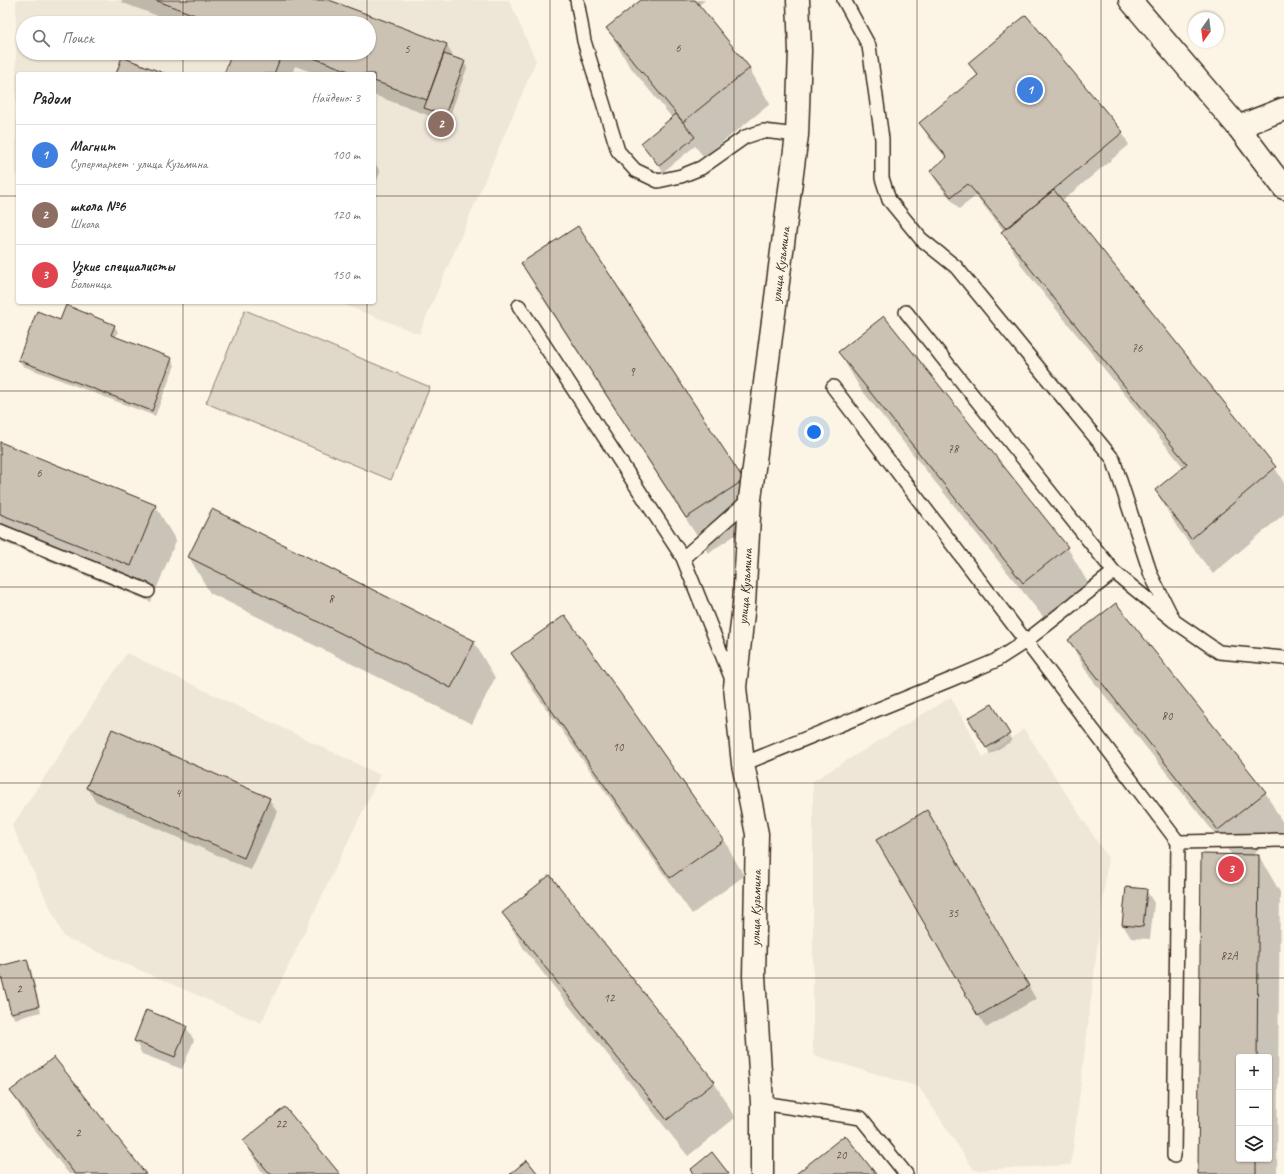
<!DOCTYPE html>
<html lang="ru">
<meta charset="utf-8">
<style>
:root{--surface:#fff;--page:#f2f2f2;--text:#222;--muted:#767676;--line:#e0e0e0;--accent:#0b8043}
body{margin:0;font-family:Caveat,sans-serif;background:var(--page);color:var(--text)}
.controls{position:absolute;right:12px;bottom:12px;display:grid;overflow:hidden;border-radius:4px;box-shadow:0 1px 3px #0004}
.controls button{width:36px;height:36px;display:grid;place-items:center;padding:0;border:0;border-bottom:1px solid var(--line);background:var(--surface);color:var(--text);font:20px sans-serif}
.compass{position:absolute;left:1188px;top:12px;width:36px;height:36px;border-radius:50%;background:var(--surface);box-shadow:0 1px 3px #0004;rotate:194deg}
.you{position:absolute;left:814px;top:432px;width:14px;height:14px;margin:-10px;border:3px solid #fff;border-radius:50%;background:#1a73e8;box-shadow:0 0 0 6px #1a73e833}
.badge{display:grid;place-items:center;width:26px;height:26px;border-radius:50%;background:var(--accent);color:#fff;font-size:13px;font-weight:700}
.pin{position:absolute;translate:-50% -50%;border:2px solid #fff;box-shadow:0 1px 4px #0006}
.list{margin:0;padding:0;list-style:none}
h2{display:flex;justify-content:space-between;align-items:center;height:52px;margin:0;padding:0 16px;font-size:17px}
h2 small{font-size:13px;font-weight:400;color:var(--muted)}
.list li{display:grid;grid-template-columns:26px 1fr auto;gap:12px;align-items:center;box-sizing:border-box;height:60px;padding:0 16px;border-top:1px solid var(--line)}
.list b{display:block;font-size:15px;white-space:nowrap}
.list p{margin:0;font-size:13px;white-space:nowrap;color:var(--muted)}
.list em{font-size:13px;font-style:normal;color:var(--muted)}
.icon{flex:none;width:22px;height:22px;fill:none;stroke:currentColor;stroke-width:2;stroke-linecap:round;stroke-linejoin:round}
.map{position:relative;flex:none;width:1284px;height:1174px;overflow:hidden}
.search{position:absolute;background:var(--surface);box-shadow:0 1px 3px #0004;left:16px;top:16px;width:360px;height:44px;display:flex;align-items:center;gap:10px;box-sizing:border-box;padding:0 14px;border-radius:22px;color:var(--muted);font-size:15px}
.panel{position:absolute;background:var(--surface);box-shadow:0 1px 3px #0004;left:16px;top:72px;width:360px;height:232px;border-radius:4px}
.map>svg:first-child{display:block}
.built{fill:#eee6d6;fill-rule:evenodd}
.green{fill:#e0d8c8;stroke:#8e8173}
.shadow{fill:#0003;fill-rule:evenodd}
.building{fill:#ccc2b3;stroke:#3b2a1e}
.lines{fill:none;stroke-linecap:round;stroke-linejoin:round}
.lane-casing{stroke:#3b2a1e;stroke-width:16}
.street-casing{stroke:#3b2a1e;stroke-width:25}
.lane{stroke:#fcf5e5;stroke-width:13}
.street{stroke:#fcf5e5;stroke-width:22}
.grid{fill:none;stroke:#3b2a1e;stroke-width:1;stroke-opacity:0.55}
.labels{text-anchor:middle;stroke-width:3;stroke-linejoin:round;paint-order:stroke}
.number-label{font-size:12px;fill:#5f5043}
.street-label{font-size:14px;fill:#3b2a1e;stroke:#fcf5e5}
</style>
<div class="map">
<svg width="1284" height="1174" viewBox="0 0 1284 1174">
<rect width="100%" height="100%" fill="#fcf5e5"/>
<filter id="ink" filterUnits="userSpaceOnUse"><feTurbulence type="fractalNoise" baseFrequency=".025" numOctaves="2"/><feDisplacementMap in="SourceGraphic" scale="8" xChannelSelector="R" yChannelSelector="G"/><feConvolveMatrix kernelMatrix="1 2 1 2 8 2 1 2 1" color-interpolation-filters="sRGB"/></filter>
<g filter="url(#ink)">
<path class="built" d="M16,0H509L536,61L419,334L337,302H374V74H18V176L16,175ZM23,23H369V53H23Z
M127,653L380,775L261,1023L64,937L12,826Z
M951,697L983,757L1024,729L1108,858L1071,1165L974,1170L919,1087L813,1055V781Z"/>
<path class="green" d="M245,310L430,387L391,480L206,403Z"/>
<path class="shadow" d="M121,0H326L447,45L455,59L464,62L467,68L448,121L438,117V119L374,95V74H317L295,66L292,74H225L233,53H369V23H177L123,3Z
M643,0H705L698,6L749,68L770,104L704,157L695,146L663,172L642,143L673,119L628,64L608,29Z
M970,63L1122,132L1129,145L1062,201L1275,468L1284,483V514L1213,574L1177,527L1156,491L1184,468L1023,268L1003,232L1004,231L976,196L959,209L939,185L931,172L947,159L928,137L921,124L978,77Z
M374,161L380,172L374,189Z
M522,264L743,481L763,517L708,553L543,299Z
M61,321L114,325L118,332L115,338L171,359L175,365L155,416L23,366L19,360Z
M839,352L1067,547L1088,583L1044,618L860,388Z
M0,443L155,505L176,541L151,602L0,541Z
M189,557L474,642L495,678L472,724L210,593Z
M565,616L724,840L744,876L692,914L533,690L512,654Z
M1069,641L1265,792L1284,825V830L1251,856H1259L1280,892L1277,1174H1199L1232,855L1090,677ZM1239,1057H1269V1159H1239Z
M992,705L1012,741L990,754L970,718Z
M87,788L269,799L277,812L251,870L95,801Z
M927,811L1036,999L986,1028L877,840Z
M1146,890L1154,903L1150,939L1131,938L1123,925Z
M503,913L714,1082L735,1118L688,1156L524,949Z
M26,960L30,966L41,1012L15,1019L11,1013L0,967Z
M186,1027L194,1040L182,1069L142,1054L135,1041Z
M11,1091L145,1174H69L32,1127Z
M244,1141L338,1174H263Z"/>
<path class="building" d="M155,0H329L447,44L427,100L374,81V74H357L300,53H369V23H216Z
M641,0H695L750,68L683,122L606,28Z
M1026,15L1123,132L1006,229L968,184L951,197L930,171L947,157L919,123L978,75L968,63Z
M232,53H282L274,74H224Z
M444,54L465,61L445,115L424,108Z
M122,57L166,74H116Z
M676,114L695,137L659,166L641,143Z
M1054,190L1276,467L1191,539L1155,490L1187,464L1001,232Z
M578,226L744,480L686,518L521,263Z
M66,305L115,325L111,335L172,358L152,411L18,360L37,311L60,320Z
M884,316L1068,547L1023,583L838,352Z
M0,442L156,505L131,566L0,514Z
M212,509L475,641L451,688L188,557Z
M1116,603L1266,792L1218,830L1068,640Z
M565,615L724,840L670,878L511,653Z
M992,704L1010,734L986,748L968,718Z
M112,729L270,798L244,858L86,788Z
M927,810L1029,986L978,1016L876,840Z
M1201,854L1259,855L1257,1057H1239V1159H1256V1174H1198Z
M550,875L715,1082L667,1120L502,913Z
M1126,887L1147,889L1143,927L1122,925Z
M27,959L39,1006L11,1013L0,972V966Z
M146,1010L187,1026L175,1057L134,1041Z
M54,1057L146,1174H75L10,1091Z
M285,1107L340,1174H270L243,1141Z
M845,1135L876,1174H796Z
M712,1152L729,1174H694L690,1170Z
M527,1160L538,1174H510Z"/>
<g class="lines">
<g class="lane-casing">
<path id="lane" d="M577,0L584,41L618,151L635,170L658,181L681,176L701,168L745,137L763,131L797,135
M844,0L869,46L882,139V178L889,200L921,239L956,267L1113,459L1151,575L1174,621
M519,306L683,558L733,682
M906,312L1114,572
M833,387L1178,842L1284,840
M0,531L148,591
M683,558L750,499
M743,764L950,680L995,661L1026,641L1114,572L1174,621L1219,652L1284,658
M762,1103L861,1118L906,1174
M1174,1156L1178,842"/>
</g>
<g class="street-casing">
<g id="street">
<path d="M1130,0L1238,127L1284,188"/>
<path d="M1238,127L1284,109"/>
<path id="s1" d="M762,1174V1103L754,976L757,834L743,764L735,687L744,604L750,499L797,135L800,51L798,0"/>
</g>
</g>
<use href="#lane" class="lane"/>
<use href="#street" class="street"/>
</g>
</g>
<path class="grid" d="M183,0V23M367,0V23M550,0V1174M734,0V1174M917,0V1174M1101,0V1174M183,53V74M367,53V74M0,196H18M374,196H1284M183,302V1174M367,302V1174M0,391H1284M0,587H1284M0,783H1284M0,978H1284"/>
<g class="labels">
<g class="number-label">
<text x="678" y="52">6</text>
<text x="407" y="53">5</text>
<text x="1137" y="352">76</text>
<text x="632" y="376">9</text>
<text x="953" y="453">78</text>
<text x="39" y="477">6</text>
<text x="331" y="603">8</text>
<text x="1167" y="720">80</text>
<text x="618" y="751">10</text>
<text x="178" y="797">4</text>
<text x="953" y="917">35</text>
<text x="1229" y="960">82А</text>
<text x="19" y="993">2</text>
<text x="609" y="1002">12</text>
<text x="281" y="1128">22</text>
<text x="78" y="1137">2</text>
<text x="841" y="1159">20</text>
</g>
<g class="street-label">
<text dy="5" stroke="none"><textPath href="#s1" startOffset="914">улица Кузьмина</textPath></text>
<text dy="5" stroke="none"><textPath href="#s1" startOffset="590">улица Кузьмина</textPath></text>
<text dy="5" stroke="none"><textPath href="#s1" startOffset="266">улица Кузьмина</textPath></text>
</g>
</g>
</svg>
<div class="controls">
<button>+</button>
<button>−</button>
<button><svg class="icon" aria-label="layers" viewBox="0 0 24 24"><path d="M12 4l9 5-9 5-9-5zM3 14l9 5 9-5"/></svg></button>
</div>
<svg class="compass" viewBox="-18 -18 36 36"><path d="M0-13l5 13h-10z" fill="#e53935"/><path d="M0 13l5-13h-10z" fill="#767676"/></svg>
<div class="you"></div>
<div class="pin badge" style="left:1030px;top:90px;background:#3f7fe0">1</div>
<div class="pin badge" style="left:441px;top:124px;background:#8d6e63">2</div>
<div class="pin badge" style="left:1231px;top:869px;background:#e0444e">3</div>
<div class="search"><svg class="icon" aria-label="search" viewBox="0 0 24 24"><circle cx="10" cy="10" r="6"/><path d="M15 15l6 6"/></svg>Поиск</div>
<section class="panel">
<h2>Рядом<small>Найдено: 3</small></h2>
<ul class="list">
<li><span class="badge" style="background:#3f7fe0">1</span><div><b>Магнит</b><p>Супермаркет · улица Кузьмина</p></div><em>100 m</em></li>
<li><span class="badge" style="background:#8d6e63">2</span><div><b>школа №6</b><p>Школа</p></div><em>120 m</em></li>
<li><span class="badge" style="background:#e0444e">3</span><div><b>Узкие специалисты</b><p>Больница</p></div><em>150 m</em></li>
</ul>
</section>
</div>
